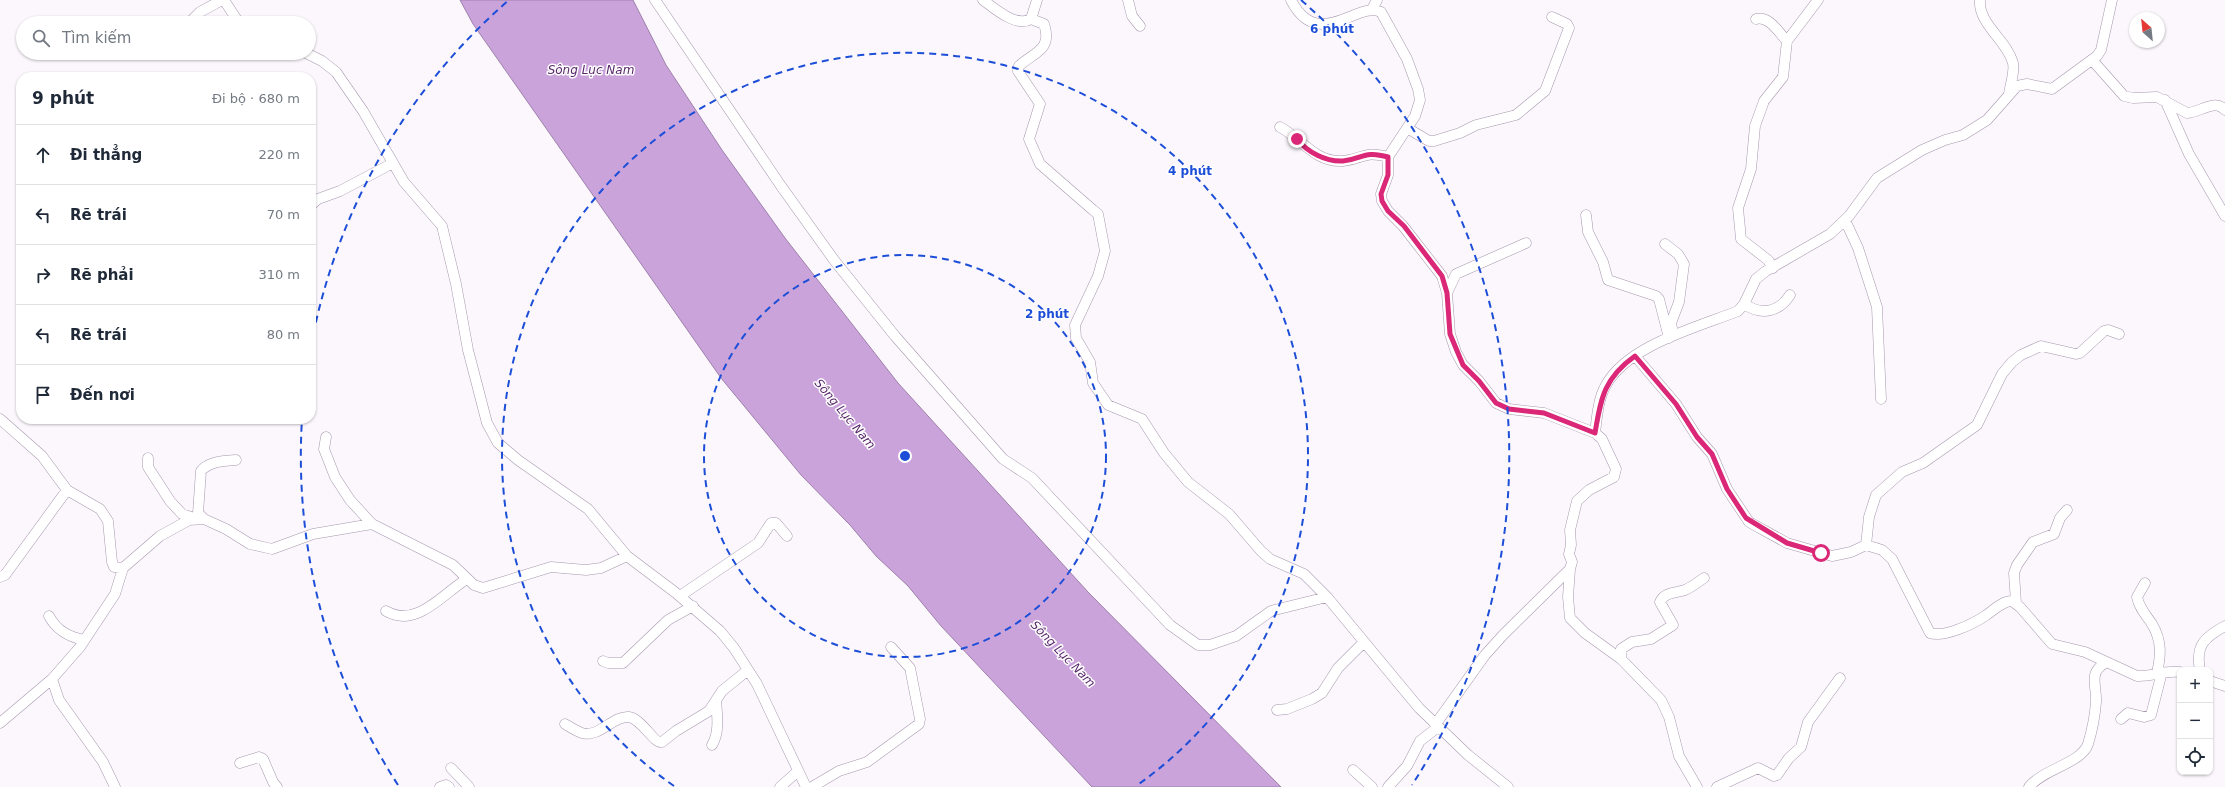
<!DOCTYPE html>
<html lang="vi">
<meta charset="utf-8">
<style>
:root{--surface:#fff;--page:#f6f6f7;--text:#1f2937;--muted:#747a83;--line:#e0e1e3}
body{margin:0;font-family:"DejaVu Sans",sans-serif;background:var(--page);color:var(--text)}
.controls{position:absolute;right:12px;bottom:12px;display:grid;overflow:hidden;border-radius:8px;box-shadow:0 1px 3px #0004}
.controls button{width:36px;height:36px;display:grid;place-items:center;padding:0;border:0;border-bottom:1px solid var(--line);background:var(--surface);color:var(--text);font:20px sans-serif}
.compass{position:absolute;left:2129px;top:12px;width:36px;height:36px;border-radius:50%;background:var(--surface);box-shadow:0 1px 3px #0004;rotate:333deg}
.stop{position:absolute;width:12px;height:12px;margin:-9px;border:3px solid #db2777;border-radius:50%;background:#fff}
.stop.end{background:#db2777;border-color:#fff;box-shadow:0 1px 4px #0008}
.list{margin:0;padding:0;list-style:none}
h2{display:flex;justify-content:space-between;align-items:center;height:52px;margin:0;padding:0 16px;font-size:17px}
h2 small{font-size:13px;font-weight:400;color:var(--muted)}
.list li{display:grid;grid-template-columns:26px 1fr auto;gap:12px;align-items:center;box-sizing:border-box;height:60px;padding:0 16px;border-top:1px solid var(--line)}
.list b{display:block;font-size:15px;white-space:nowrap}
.list em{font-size:13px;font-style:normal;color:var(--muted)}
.icon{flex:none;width:22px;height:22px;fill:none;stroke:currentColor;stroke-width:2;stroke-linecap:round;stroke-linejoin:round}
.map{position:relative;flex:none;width:2225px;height:787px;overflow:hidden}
.search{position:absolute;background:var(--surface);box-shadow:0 1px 3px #0004;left:16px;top:16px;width:300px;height:44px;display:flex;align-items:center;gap:10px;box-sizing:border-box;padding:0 14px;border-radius:22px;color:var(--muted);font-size:15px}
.panel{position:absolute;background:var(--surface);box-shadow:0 1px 3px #0004;left:16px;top:72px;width:300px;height:352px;border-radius:16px}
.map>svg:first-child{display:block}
.water{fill:#caa3db;stroke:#9e81ab}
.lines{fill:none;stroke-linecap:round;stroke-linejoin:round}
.minor-casing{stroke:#a796af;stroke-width:11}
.minor{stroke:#fff;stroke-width:10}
.route{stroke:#db2777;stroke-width:5}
.ring{fill:none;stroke:#1d4ed8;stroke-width:2;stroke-dasharray:7 5}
.labels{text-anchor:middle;stroke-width:3;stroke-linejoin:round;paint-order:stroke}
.water-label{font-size:12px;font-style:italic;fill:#5a296c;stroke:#fff}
.centre{fill:#1d4ed8;stroke:#fff;stroke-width:2}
.ring-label{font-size:12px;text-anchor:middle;font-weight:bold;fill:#1d4ed8;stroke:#fff;stroke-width:3;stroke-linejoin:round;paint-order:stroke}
</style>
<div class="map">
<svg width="2225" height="787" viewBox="0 0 2225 787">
<rect width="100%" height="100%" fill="#fbf7fc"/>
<path class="water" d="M460,0H633L666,65L722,150L785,238L898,383L1088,592L1281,787H1092L941,626L908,586L876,556L850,525L801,475L721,378L473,24Z"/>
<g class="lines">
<g class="minor-casing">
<path id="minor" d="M224,0L239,23
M655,0L781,186L834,260L895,336L1003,459L1032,478L1170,625L1198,645H1210L1236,636L1271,611L1327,597L1419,708L1468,755L1508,787
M983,0C994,8 1016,28 1031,19L1037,0
M1128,0L1132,16L1140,26
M1291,0C1318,53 1358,0 1381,12L1407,59L1418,89L1420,100L1415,116L1388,157V175L1381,194L1382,201L1388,211L1403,226L1442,276L1447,293L1450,334L1456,352L1463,365L1479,381L1496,403L1509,409L1544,413L1595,433L1602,439L1616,469L1614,477L1589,490L1577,501L1570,530L1571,545L1569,554L1572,562L1570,569L1503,635L1485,655L1435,725
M1980,0C1978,24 2007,40 2013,63C2015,72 2010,85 2009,94
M1372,9L1377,0
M1031,19L1044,24C1053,50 1034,52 1019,66L1018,71L1040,104L1029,139L1040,164L1093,210L1098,214L1105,251L1098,276L1075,325L1076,338L1090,362L1093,383L1108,405L1142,419L1164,453L1188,482L1229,514L1261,551L1270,559L1304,574L1327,597
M1756,19C1769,15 1779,33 1787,41
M189,23L200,12L222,0
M306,53L322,61L336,72L363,111L404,182L442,226L456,284L468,350L487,423L498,443L518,460L588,509L627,556L676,593L720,631L734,648L757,684L806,787
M2093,61L2124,96L2133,98L2157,97L2187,113C2199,113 2215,98 2225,110
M2165,100L2189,154L2225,216
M1280,127C1301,138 1315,163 1343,161C1364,159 1363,150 1388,157
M1407,128L1429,141H1434L1460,133L1476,125L1516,115L1545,91L1569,28L1567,24L1552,17
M311,205L318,199L340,191L393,163
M1586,215L1588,232L1603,262L1608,280L1656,296L1659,299L1669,338
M1845,220L1858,248L1877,307L1881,399
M1665,244L1678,254L1684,264L1679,302L1671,323L1673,334
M1773,268L1768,260L1741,239L1738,208L1751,169L1755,126L1764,101L1783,77L1787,41L1818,0
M1447,293L1456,274L1526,243
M1744,304C1762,316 1779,312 1790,295
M1635,356L1676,404L1697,437L1712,454L1727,489L1749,522L1787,543L1832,556L1851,552L1866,545L1869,517L1876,495L1902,472L1923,463L1977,425L2002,374L2012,362L2021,355L2041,346L2076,354L2080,353L2104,331L2108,330L2119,334
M0,419L42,456L67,490L100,509L108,521L112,562L114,567L123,568
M1595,433C1597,417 1598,399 1606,385C1628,345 1698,327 1738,311L1744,304L1756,279L1766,271L1830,234L1849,216L1877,178L1922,150L1945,140L1963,135L1987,120L2017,86L2027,84L2052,89L2097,56L2101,50L2112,0
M326,437L324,449L335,477L350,500L372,524
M148,458V467L170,501L182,514L197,519
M204,519L198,513L201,471C209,461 224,461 236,460
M1866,545L1882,550L1892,559L1930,633C1944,638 1973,624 1985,616C1994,610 2002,601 2012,601L2020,607L2052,644L2085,652L2137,676C2151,677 2165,670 2180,672
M1570,569L1568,597L1570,618L1585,633L1621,659L1661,700L1669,717L1679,756L1697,787
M0,577L5,575L67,490
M2145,583L2137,597C2139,608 2146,615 2152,624C2162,641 2161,655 2157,673
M680,596L758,543L771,523H776L787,536
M2016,603L2014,573L2017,565L2033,542L2054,534L2060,518L2067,510
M386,611C417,629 443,593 467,579
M49,616C57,631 69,637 84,640
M1621,659V649L1632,642L1651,639L1673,625L1660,602C1664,592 1676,593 1685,590C1692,587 1698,582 1704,578
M603,661L608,663H623L668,620L693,606
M2200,670C2195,645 2205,637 2225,626
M52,679L59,700L103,762L115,787
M2210,681L2225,686
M1277,710L1287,709L1312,699L1322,693L1338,668L1364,642
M2121,719L2128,713L2144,717L2151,715L2162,672
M0,723L52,679L80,647L115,594L123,568L160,536L189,520L204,519L226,529L250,544L272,549L313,534L372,524L453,565L474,585L483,588L551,567L586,570L601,568L627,556
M565,724C570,727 576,731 582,733C600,738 613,715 629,717C642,719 654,744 662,742L676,731L709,711L722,691L748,670
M712,745C720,732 717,715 716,700
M240,763L259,757L263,759L273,782L277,787
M451,768L469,787
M1353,770L1372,787
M440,787L446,785L449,787
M780,787L797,772
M812,787L839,771L867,762L919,724L920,719L910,668L891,647
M1388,787L1407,766L1420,741L1438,727
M1717,787L1758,768L1774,776L1777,775L1789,758L1801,747L1808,722L1840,678
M2029,787C2043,769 2082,763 2088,744C2092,731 2095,715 2096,702C2097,686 2088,673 2105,663"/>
</g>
<use href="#minor" class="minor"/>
</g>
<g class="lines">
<path class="route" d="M1297,139C1307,152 1326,162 1343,161C1363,159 1364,150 1388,157V175L1381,194L1382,201L1388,211L1404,226L1442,276L1447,293L1450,334L1463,365L1479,381L1496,403L1509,409L1544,413L1595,433C1601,398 1604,378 1635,356L1676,404L1697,437L1712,454L1727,489L1746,518L1787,543L1821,553"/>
</g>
<g class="ring">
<circle cx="905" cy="456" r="201"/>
<path d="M674 786A403 403 0 1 1 1136 786"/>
<path d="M398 785A604 604 0 0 1 302 419M311 346A604 604 0 0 1 509 0M1301 0A604 604 0 0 1 1412 785"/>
</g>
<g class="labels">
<g class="water-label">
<text x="591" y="74">Sông Lục Nam</text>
<text transform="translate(845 414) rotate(50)" y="4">Sông Lục Nam</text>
<text transform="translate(1063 654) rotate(46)" y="4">Sông Lục Nam</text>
</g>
</g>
<circle cx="905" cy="456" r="6" class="centre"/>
<g class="ring-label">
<text x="1332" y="33">6 phút</text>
<text x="1190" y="175">4 phút</text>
<text x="1047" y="318">2 phút</text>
</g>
</svg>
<div class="controls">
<button>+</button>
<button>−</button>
<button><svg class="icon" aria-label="locate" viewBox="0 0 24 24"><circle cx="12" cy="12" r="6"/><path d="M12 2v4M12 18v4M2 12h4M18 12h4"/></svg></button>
</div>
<svg class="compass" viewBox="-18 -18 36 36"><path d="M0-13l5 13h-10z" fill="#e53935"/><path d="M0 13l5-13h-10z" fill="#747a83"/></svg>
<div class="stop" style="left:1821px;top:553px"></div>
<div class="stop end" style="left:1297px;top:139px"></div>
<div class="search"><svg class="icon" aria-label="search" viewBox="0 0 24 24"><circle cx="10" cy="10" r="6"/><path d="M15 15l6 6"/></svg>Tìm kiếm</div>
<section class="panel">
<h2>9 phút<small>Đi bộ · 680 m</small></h2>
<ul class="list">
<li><svg class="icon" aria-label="ahead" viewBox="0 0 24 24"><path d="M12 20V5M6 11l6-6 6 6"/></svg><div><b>Đi thẳng</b></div><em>220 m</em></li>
<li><svg class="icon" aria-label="left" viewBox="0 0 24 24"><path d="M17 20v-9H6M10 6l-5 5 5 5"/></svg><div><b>Rẽ trái</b></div><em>70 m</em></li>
<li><svg class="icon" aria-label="right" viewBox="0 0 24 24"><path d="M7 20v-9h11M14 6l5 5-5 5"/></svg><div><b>Rẽ phải</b></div><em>310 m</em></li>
<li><svg class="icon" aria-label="left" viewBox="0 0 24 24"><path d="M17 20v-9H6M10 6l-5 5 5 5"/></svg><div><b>Rẽ trái</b></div><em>80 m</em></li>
<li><svg class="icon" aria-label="arrive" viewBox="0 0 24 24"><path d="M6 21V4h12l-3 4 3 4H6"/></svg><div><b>Đến nơi</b></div></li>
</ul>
</section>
</div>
